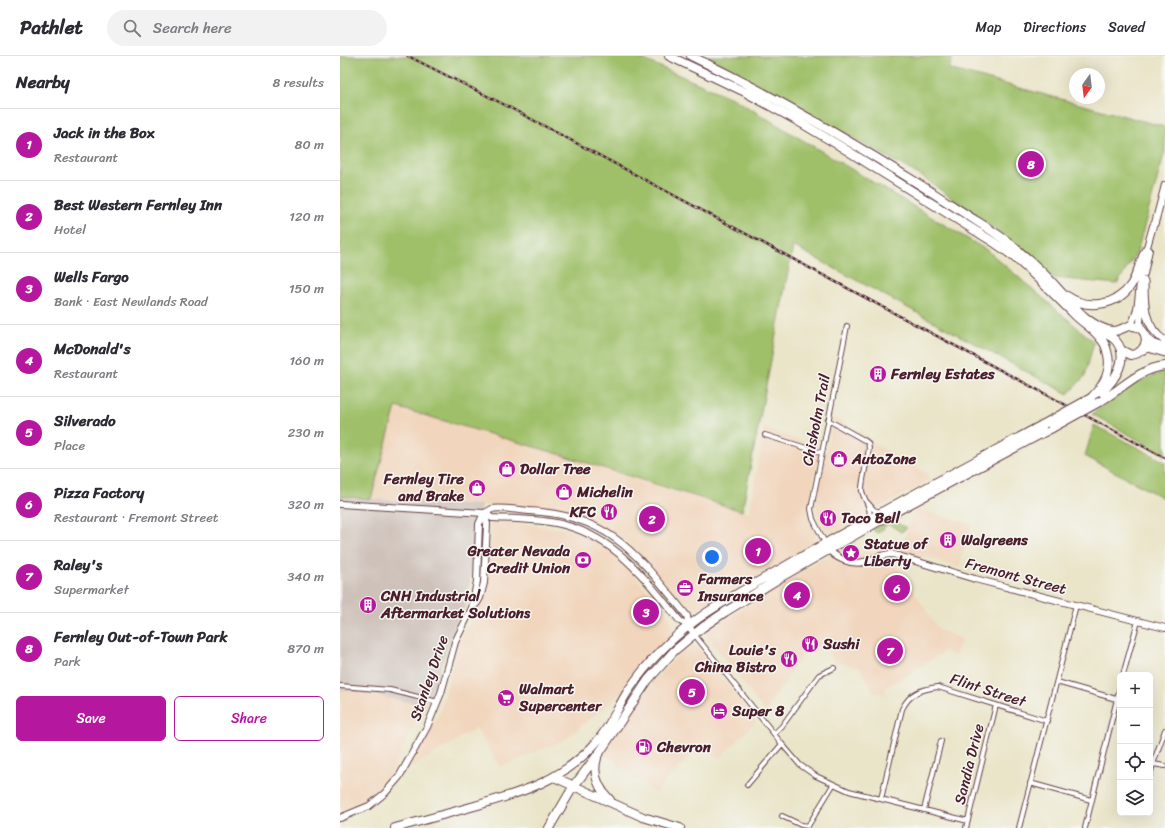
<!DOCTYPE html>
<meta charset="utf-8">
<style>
:root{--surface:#fff;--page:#f2f2f3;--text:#2b2b33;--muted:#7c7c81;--line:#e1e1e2;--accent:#b5179e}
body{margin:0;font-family:Sriracha,sans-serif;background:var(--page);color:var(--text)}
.controls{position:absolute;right:12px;bottom:12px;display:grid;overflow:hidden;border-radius:6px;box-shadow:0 4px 16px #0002}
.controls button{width:36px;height:36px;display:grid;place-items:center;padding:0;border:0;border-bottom:1px solid var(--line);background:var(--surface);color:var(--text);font:20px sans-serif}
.compass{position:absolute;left:729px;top:12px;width:36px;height:36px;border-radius:50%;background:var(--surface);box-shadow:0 4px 16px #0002;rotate:194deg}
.you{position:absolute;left:372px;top:501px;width:14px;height:14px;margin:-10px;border:3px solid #fff;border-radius:50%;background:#1a73e8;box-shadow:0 0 0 6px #1a73e833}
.badge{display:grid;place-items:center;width:26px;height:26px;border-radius:50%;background:var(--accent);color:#fff;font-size:13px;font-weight:700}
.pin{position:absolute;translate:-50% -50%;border:2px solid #fff;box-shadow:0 1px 4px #0006}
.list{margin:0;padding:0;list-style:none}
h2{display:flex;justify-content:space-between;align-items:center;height:52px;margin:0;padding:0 16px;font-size:17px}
h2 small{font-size:13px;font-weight:400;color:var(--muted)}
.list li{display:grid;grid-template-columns:26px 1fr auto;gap:12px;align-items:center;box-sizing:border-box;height:72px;padding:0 16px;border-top:1px solid var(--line)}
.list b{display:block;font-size:15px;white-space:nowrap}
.list p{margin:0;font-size:13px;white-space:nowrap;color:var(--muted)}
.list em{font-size:13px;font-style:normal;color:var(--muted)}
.actions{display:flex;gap:8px;padding:12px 16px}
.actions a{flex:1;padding:9px 0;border:1px solid var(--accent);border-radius:6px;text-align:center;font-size:14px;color:var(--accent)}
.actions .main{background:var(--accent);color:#fff}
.icon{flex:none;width:22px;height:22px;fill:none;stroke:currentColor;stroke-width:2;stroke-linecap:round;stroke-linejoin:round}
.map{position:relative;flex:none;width:825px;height:772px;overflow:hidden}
header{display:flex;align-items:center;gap:24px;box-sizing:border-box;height:56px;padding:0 20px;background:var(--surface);border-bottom:1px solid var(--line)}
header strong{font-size:19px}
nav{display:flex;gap:22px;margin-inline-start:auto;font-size:14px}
.search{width:280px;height:36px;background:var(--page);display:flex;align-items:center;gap:10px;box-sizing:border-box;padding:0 14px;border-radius:22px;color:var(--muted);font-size:15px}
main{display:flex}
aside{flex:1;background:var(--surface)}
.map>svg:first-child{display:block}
.built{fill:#f1d5bc}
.industrial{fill:#cec1b9}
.green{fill:#9fc069;stroke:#74704a}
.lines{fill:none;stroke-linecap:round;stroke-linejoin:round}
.street-casing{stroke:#623d43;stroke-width:6}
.secondary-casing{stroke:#623d43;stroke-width:8}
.primary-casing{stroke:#623d43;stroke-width:9}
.highway-casing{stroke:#623d43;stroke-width:10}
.street{stroke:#fff;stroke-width:4}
.secondary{stroke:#fff;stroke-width:6}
.primary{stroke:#fff;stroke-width:7}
.highway{stroke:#fff;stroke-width:8}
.rail-casing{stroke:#4a1f2b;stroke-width:2.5}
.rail{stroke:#f6f6f2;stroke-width:1;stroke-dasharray:3;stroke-linecap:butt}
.highway-bridge-casing{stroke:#623d43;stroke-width:10;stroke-linecap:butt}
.highway-bridge{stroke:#fff;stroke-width:8}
.labels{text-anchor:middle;stroke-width:3;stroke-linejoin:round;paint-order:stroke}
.poi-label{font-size:15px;font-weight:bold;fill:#4a1f2b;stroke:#f6f6f2;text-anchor:start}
.street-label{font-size:15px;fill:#4a1f2b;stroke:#f6f6f2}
</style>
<header>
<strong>Pathlet</strong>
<div class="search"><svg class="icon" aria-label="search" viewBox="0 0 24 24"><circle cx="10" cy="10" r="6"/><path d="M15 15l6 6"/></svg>Search here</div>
<nav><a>Map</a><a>Directions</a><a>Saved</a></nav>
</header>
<main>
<aside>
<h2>Nearby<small>8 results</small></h2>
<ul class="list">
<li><span class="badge">1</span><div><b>Jack in the Box</b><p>Restaurant</p></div><em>80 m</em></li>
<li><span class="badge">2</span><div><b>Best Western Fernley Inn</b><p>Hotel</p></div><em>120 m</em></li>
<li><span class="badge">3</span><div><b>Wells Fargo</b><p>Bank · East Newlands Road</p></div><em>150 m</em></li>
<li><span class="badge">4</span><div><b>McDonald's</b><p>Restaurant</p></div><em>160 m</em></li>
<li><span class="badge">5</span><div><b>Silverado</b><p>Place</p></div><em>230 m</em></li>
<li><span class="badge">6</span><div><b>Pizza Factory</b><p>Restaurant · Fremont Street</p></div><em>320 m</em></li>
<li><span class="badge">7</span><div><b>Raley's</b><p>Supermarket</p></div><em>340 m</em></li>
<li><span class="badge">8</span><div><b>Fernley Out-of-Town Park</b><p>Park</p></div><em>870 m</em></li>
</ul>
<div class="actions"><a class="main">Save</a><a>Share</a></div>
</aside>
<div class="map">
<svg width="825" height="772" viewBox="0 0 825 772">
<rect width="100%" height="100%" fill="#f6f6f2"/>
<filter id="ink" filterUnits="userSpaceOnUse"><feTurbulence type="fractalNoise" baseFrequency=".025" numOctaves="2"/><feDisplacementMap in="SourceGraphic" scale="8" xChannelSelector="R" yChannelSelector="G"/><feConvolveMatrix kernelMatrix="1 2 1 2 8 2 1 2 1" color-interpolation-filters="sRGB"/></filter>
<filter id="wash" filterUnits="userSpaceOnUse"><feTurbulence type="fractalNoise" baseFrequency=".012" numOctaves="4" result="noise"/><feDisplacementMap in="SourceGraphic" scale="16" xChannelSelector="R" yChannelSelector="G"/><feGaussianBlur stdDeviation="0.9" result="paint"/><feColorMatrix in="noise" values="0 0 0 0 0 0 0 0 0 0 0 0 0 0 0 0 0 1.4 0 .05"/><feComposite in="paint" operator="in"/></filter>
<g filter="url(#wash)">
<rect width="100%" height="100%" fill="#eae5c9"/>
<path class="built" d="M55,351L212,396L362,444L410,457L424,372L480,392L468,453L476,482L473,489L468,493L357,554L350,556L346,552L288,487L273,476L233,458L214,454L194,452L31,443Z
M495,362L526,380L533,387L586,417L590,424L494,477L486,474L479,462L476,456V449L491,375Z
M574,452L632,468L619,511L561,495Z
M150,465L201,470L230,474L238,477L256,485L276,498L330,562L332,568L333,573L332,578L306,605L279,639L226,683L160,711L136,672L69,713L100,656L119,587L144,539Z
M505,491L507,496L518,499L527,498L542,493L559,513L599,574L622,583L615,599L605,595L546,631L545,638L533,635L520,611L493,605L488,591L481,589L463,598L425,656L366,578L373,571L484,502Z
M353,589L358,591L416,665L380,702L359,689L315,737L262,696L318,620L346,591Z
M0,635H12L84,649L49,721L21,749L0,755Z"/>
<path class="industrial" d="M0,440L31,443L141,449L126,551L119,559L93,634L84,649L12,635H0Z"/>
<path class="green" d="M0,0H295L394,43L648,195L754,286L745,320L728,338L453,190L402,455L212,396L56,351L31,443L0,440Z
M366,0H613L609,13L825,71V95L797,196L777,228L714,222L676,189L583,121Z
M820,317H825V399L752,358L798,326Z
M754,369L825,406V443L745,400Z
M553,462L560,469L567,472L561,476L549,468C544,469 544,475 537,477L532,473Z"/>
</g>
<g filter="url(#ink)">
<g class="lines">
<g class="street-casing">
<path id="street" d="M488,364L524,384L528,387L529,392C528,401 521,428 522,435C524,444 532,452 529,462
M425,379L482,397
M527,446L534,454L540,456
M485,487L473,463L471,453L507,270
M354,578L442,688L460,709L476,720L509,735L628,765
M783,619L798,565
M717,626L776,643
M0,630L50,634L98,646
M434,678L442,670L479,619L494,612
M813,708L825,710
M810,719C814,703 820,689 825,674
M690,727L751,744
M407,729L442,688
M541,743L562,653C570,637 581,633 598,631L707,665
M584,754L601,685
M442,760L461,769L468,770L493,729
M626,772L656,649
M679,772L736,549
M745,772L780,631"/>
</g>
<g class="secondary-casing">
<path id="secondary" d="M805,198L813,170L815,167L825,129
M804,218L809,194
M802,241L800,267L802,274
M788,270C800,264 799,226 801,213
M0,448L144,457L152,462C173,463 195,463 216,467C275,479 304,522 340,565L349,570L354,578
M144,457C147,456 150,454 152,453C159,451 180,454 189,455C272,459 299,501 347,560L349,570
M487,491C494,502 511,509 524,506C534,504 541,498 552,498L635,523L825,572
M132,552L137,547L140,542L144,527L147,468L144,457
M0,762L29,750L45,737L59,721L87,671L101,637L115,586L132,552L137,525L139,468L144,457"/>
</g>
<g class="primary-casing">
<path id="primary" d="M804,225C804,249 804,271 825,285
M806,281L812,287L825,292
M801,295L808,292L825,297"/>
</g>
<g class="highway-casing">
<path id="highway" d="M329,0L405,36L456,64L500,90L655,187C684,206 708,233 733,257C741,266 753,272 760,282C763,285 766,290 767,295C773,314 764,329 751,342
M351,0C431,38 507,83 582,130C601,142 619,154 638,166C651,174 664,182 675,192C690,204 708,221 721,236C734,251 751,272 773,275C780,276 785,269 792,270C811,271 810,297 791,299L781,294
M727,240C747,254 777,250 791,229C798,218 800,205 806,194
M759,275C765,278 772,280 776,285C790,302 775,324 762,336
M759,346C781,334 798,313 825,310
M257,702C252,718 259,733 270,744
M214,721L303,761L340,772
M234,730L262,693L308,624L334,595L363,571L385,556L443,520L501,487L555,456L712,372
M55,772C81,765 106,758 131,751C181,737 226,724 260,682C271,668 278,651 288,635C307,607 331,582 359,562C390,540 424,523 456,504C538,457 621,413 704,368
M209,772L236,726"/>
</g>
<use href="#street" class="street"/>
<use href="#secondary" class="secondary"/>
<use href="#primary" class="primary"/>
<use href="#highway" class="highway"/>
<g class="rail-casing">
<path id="rail" d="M68,0L165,49L825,402"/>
</g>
<use href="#rail" class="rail"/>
<g class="highway-bridge-casing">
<path id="highway-bridge" d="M704,368L751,342
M712,372L759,346"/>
</g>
<use href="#highway-bridge" class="highway-bridge"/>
</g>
</g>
<defs>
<g id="building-disc" transform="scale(0.9)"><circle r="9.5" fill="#b5179e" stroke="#f6f6f2"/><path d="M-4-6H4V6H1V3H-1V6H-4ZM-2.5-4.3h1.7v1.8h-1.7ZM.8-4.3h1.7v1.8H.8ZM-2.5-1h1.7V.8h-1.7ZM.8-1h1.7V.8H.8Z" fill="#fff"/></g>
<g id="shop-disc" transform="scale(0.9)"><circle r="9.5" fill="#b5179e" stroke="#f6f6f2"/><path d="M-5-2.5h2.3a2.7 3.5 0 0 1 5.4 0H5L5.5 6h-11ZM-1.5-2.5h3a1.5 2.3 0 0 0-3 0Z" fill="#fff"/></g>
<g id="restaurant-disc" transform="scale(0.9)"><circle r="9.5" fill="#b5179e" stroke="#f6f6f2"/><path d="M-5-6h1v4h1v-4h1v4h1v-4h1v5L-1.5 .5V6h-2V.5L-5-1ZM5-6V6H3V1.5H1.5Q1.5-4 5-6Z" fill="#fff"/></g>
<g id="sight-disc" transform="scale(0.9)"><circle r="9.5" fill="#b5179e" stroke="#f6f6f2"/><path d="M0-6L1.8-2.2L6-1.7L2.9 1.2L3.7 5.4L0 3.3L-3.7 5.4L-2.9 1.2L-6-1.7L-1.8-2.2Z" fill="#fff"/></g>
<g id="bank-disc" transform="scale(0.9)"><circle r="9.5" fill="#b5179e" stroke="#f6f6f2"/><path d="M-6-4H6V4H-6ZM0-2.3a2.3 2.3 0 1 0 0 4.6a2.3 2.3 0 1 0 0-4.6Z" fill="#fff"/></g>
<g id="office-disc" transform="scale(0.9)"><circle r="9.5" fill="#b5179e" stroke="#f6f6f2"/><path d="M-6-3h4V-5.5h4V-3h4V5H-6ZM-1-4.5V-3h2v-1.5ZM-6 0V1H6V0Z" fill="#fff"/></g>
<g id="supermarket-disc" transform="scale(0.9)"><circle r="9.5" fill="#b5179e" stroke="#f6f6f2"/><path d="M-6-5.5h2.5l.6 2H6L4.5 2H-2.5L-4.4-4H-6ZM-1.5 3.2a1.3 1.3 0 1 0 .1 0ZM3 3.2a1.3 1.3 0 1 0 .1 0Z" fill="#fff"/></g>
<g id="hotel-disc" transform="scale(0.9)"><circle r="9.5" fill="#b5179e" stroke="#f6f6f2"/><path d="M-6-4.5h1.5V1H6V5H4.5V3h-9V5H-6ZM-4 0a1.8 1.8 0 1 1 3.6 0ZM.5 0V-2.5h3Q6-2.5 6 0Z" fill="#fff"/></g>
<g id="fuel-disc" transform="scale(0.9)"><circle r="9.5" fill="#b5179e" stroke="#f6f6f2"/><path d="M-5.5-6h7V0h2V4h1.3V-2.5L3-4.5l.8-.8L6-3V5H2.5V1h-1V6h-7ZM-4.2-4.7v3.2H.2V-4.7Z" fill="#fff"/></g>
</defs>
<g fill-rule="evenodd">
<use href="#building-disc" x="538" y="318"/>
<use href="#shop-disc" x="499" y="403"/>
<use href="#shop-disc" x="167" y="413"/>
<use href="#shop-disc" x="137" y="432"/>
<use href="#shop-disc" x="224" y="436"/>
<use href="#restaurant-disc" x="269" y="456"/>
<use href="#restaurant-disc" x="488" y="462"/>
<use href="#building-disc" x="608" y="484"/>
<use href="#sight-disc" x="511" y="497"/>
<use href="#bank-disc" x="243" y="504"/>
<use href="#office-disc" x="345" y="532"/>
<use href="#building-disc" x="28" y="549"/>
<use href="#restaurant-disc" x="470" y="588"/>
<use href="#restaurant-disc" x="449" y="603"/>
<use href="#supermarket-disc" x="166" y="642"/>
<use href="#hotel-disc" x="379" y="655"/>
<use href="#fuel-disc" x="304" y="691"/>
</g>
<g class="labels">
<g class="poi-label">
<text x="551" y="323">Fernley Estates</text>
<text x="512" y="408">AutoZone</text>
<text x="180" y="418">Dollar Tree</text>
<text x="124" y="428" text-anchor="end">Fernley Tire<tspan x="124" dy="17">and Brake</tspan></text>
<text x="237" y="441">Michelin</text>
<text x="256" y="461" text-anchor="end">KFC</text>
<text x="501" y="467">Taco Bell</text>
<text x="621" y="489">Walgreens</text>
<text x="524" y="493">Statue of<tspan x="524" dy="17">Liberty</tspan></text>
<text x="230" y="500" text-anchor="end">Greater Nevada<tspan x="230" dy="17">Credit Union</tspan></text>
<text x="358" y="528">Farmers<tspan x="358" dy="17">Insurance</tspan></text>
<text x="41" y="545">CNH Industrial<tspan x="41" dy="17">Aftermarket Solutions</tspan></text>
<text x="483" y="593">Sushi</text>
<text x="436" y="599" text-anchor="end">Louie's<tspan x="436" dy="17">China Bistro</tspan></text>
<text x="179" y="638">Walmart<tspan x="179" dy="17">Supercenter</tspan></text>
<text x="392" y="660">Super 8</text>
<text x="317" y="696">Chevron</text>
</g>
<g class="street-label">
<text transform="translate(476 364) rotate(-79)" y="5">Chisholm Trail</text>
<text transform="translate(676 520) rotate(15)" y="5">Fremont Street</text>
<text transform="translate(89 622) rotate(-71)" y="5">Stanley Drive</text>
<text transform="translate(648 634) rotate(18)" y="5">Flint Street</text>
<text transform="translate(629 708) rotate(-76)" y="5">Sandia Drive</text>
</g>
</g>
</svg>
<div class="controls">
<button>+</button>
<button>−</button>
<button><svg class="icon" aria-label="locate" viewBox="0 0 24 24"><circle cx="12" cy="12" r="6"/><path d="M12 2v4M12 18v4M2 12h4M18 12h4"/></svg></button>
<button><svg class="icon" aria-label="layers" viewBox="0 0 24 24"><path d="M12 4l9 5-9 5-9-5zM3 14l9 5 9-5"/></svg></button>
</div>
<svg class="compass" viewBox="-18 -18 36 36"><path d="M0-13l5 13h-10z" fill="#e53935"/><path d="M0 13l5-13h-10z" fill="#7c7c81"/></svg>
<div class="you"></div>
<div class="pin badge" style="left:418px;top:495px">1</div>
<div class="pin badge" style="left:312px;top:463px">2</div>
<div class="pin badge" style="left:306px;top:556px">3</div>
<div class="pin badge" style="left:457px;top:539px">4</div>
<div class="pin badge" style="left:352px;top:636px">5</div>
<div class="pin badge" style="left:557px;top:532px">6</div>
<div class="pin badge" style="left:550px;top:595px">7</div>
<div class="pin badge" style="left:691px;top:108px">8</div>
</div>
</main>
